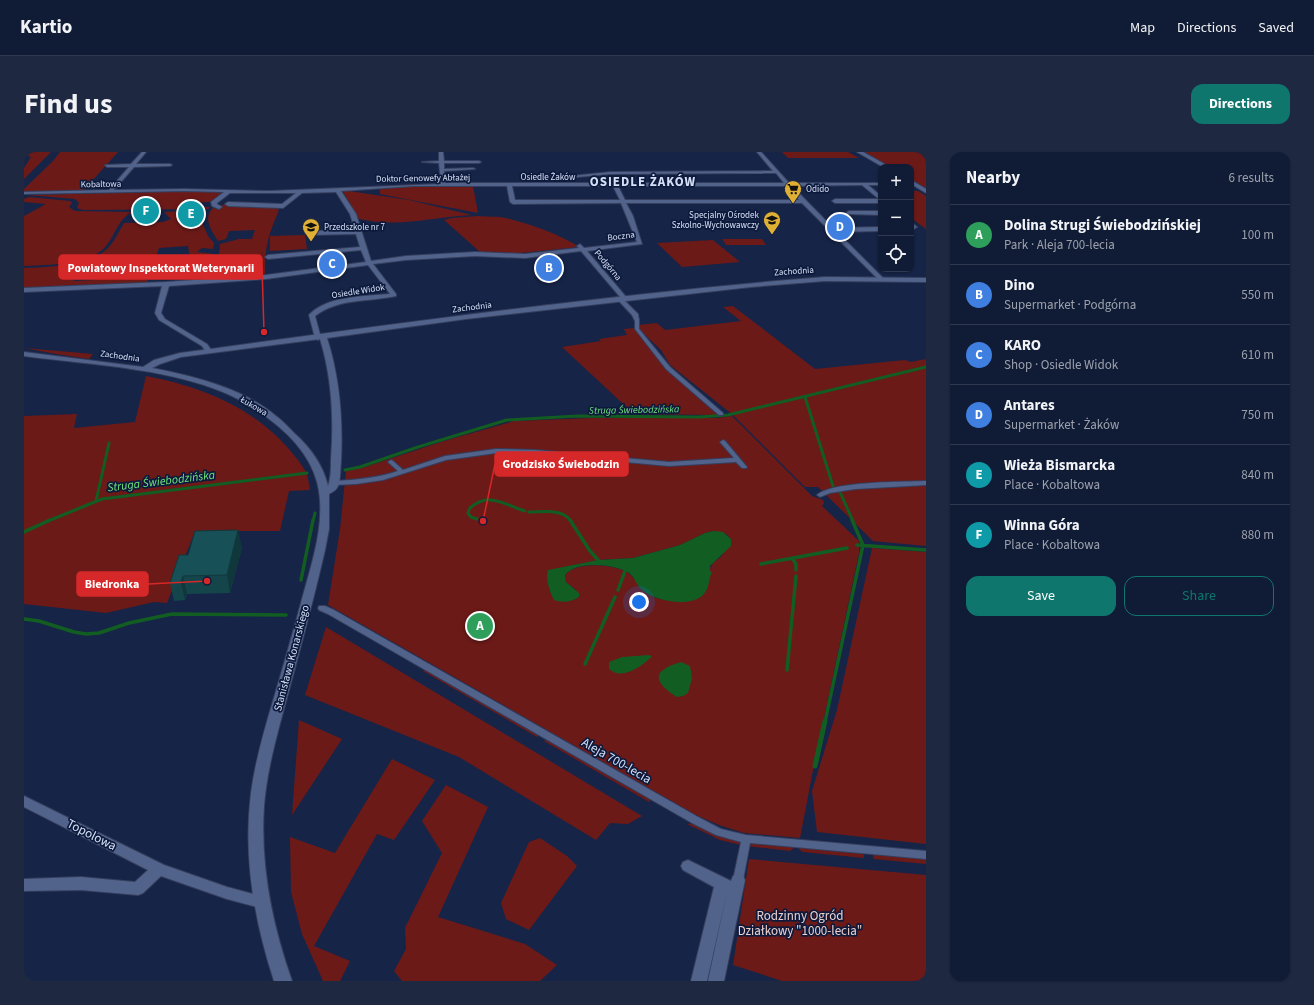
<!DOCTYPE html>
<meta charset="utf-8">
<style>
:root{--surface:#101b35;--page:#1e2841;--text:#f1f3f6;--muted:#9ca1ad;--line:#303950;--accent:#0f766e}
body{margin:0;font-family:"Source Sans 3",sans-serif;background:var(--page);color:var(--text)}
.controls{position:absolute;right:12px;top:12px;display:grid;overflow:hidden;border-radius:8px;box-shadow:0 1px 3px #0004}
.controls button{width:36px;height:36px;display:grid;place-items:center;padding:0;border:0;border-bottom:1px solid var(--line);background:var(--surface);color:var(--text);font:20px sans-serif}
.you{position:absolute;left:615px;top:450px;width:14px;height:14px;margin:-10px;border:3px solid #fff;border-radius:50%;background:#1a73e8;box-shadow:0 0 0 6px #1a73e833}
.badge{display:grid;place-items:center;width:26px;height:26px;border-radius:50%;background:var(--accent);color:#fff;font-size:13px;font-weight:700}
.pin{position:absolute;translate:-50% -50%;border:2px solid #fff;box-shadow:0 1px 4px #0006}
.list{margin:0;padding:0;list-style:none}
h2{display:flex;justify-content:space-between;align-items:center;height:52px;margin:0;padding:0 16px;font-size:17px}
h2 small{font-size:13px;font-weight:400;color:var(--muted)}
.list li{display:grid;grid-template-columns:26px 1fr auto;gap:12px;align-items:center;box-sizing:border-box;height:60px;padding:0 16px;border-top:1px solid var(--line)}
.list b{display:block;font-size:15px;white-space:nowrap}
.list p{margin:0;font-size:13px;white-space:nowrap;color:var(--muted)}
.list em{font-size:13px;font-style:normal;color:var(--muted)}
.actions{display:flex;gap:8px;padding:12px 16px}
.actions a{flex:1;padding:9px 0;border:1px solid var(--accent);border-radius:12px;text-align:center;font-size:14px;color:var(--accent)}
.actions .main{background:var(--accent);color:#fff}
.icon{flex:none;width:22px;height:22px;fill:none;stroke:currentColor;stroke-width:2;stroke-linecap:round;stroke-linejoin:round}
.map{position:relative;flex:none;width:902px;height:829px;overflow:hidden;border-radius:12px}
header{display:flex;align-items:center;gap:24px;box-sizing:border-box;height:56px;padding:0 20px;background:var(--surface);border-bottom:1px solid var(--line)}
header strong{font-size:19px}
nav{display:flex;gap:22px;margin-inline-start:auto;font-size:14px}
.intro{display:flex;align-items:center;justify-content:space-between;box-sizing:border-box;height:96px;padding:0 24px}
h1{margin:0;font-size:28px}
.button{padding:10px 18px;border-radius:12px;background:var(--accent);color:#fff;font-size:14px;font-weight:700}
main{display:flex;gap:24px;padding:0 24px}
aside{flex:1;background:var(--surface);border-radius:12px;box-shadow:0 1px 3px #0004}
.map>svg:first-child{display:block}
.green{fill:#6c1a18;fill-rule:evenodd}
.water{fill:#125d21}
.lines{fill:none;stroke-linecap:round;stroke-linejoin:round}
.stream-far2{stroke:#125d21;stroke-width:3}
.stream-far1{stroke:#125d21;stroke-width:3.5}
.stream{stroke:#125d21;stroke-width:5}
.pedestrian-casing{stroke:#353e5d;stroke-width:2}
.minor-casing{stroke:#353e5d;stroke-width:2}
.tertiary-casing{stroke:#353e5d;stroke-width:2}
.pedestrian{fill:#51638b;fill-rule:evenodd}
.minor{fill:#51638b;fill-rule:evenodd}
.tertiary{fill:#51638b;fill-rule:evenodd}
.wall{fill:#14454a}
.shaded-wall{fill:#10383c}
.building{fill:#175056;stroke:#10383c}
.labels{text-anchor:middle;stroke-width:3.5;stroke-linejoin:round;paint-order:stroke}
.far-street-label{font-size:9px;fill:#d5e0f7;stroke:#0d1a3c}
.far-poi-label{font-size:9px;fill:#d5e0f7;stroke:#0d1a3c;text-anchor:start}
.far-water-label{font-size:10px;font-style:italic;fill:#71e47e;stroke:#0d1a3c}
.street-label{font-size:11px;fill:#d5e0f7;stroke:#0d1a3c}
.water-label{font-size:12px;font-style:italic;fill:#71e47e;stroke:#0d1a3c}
.far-district-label{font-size:13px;font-weight:bold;letter-spacing:1px;fill:#d5e0f7;stroke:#0d1a3c}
.near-street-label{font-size:13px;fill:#d5e0f7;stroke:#0d1a3c}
.near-park-label{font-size:13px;fill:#eed0cc;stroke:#0d1a3c}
.leader{fill:none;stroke:#d62828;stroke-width:1.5}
.callout-dot{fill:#d62828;stroke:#0d1a3c;stroke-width:1.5}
.callout{fill:#d62828;stroke:#d62828;stroke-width:1.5}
.callout-label{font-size:12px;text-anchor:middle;font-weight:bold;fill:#fff}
</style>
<header>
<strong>Kartio</strong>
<nav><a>Map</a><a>Directions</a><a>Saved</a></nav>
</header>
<div class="intro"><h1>Find us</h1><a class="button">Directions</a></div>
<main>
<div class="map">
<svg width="902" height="829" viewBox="0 0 902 829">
<rect width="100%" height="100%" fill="#162447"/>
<path class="green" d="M0,0H27L0,27V16L7,5L0,2Z
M36,0H94L58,40L0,41V37L29,9Z
M758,0H824L835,6H764Z
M840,0H902V37L887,27V15H867Z
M390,32L449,34L454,61L356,42V35Z
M318,38L385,48L448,63C408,65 376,76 335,67Z
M169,39H200L186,50L160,51L155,54L186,55L184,57L59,58L53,56L55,51L51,47L3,43Z
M887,39H894L902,44V77L887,66Z
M5,45L46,49L48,51L45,55L51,59L108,60C95,66 91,83 82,94C67,113 23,113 0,114V64L22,52L0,50V47Z
M205,52C216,53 247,51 255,58C244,84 241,93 241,122L193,126L196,92L215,87H228L231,78L205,79L202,87L194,89C188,79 178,66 189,56L197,57L196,53Z
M158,59L154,66H176L184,84L190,91L189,97L178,96L173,100L189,102L188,106L166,107L164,94L135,96L125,124H120L119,128H124L123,132L0,137V116C24,115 68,114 85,95C91,88 95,79 100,71L139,70L147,67L140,60ZM66,117L69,118L68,122L73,124L70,128L50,129L46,120Z
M454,64C463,65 473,64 482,66C506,72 532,81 554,94V95L488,102L456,100L420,68L428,66Z
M281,83L283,97L246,99V84Z
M698,87H738L742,93H702Z
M689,88L716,110L658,115L633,91Z
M709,154L791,217L881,208L887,210L902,207V394L849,389L794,335H781L709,263L646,213L637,198L615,177V173L633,171L641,178L717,169L699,155Z
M610,176L642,217L695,263L610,262L538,195L577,189L575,187L603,183L600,177Z
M0,196L69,202L65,207L32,202Z
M122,224C175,234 227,254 264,296C270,303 277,311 282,320C284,325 285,332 286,338L265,339L256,379H171L143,451L130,450L82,461L0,452V264L53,262L50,276L111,270Z
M708,264L788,344L799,348L800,351L798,354L835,389V401L789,618L776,686L720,681L695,673L672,663L304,453L316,377L322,319L338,316L420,289L490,269L568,266H693ZM690,379L702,382L707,387C704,392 702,397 699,402C695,408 686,410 686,419L660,449L656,450C646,448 634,448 626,443C616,439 614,430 607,423C595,412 552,408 541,423L542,430L552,438L555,445C541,454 523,448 525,430C525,426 527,421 528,418L574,408L609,406L656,393L681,381Z
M848,396L902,400V692L793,680L788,639L813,558Z
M302,475L618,664L604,672L586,671L572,688L435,605L281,543Z
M403,516L517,581L513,585L399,519Z
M275,568L318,587L268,663Z
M524,586L628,646L625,650L520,589Z
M368,607L411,628L370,688L353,682L290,794L326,809L316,829H299L278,782L267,740L266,685L311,701Z
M422,633L464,655L414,765L501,792L533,813L516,829H378L370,819L382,797L381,776L418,701L398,669Z
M672,671L716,689L717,693L696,688L663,672Z
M516,686L543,704L553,714L505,778L482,767L477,751L505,690Z
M724,691L769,694L770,696L766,699L722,694Z
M774,694L839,700L840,706L779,700L776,698Z
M848,701L902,706V712L850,707Z
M725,707L902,723V829H758L709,813Z"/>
<path class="water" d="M690,379L699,380L707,387V394L686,414V419L688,420C684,428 686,436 679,443C665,456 631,449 618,438C612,433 611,425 605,421C591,412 552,408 541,423L542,430L555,441V445C548,450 538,451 530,448C526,441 521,426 524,418L574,408L609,406L656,393L681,381Z
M625,503L628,505L625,507C615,516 598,528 585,517V510L598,505Z
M657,510L666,514L668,526L664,541L659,544L653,545C646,541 626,527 639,518C644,514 651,512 657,510Z"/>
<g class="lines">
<path class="stream-far2" d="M781,245L809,334
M321,318L336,315L394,295L483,268L553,264L675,265L704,263L902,215
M816,340L829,369
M72,349L85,291
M446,356C466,339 480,353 501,359
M445,358L444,361L447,365L453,367
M505,360C519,360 538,356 547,369
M24,369L78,347L283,321
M289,369L291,361"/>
<path class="stream-far1" d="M546,368L566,399
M0,380L26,368
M833,393L902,398
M567,400L574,408
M768,406L772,412V418
M737,412L823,396
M277,428L289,368
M594,438L601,419
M0,467L15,469L50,480L62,482L75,481L105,471L148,462L262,463
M561,512L591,445
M763,518L772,424
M801,570L839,393L828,368"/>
<path class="stream" d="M791,614L801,569"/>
<g class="pedestrian-casing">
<path id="pedestrian" d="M611,167H615V177L646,215L699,261V263H695L642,217L611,177Z
M699,288L701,289L722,314L723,315L722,316H718L712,310L645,314L511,302L472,301L422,308L359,328L332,332L310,333L307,331L310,329C332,328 353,326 374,319L364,310L367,308L369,309L379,318L421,304L472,297L511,298L645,310L710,306L696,290Z
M902,329V333L831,337L806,341L796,345L793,343C809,329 879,330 902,329Z
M295,454H301L310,458L674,665L697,677L722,683L902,699V707L726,691L719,728L718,731L714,732L710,731L709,728L717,690L692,683L668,671L304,462L295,458L294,456Z"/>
</g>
<g class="minor-casing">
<path id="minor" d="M118,0H122L112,12H146L148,13L146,14L110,15L90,38L160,37L246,39L417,32L415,11L398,10L415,9V0H419L420,9H455L457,10L455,11H420V17L449,16L451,17L420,19L421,31H760L752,21L586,22L521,28L519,27L586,20L749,19L733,0H737L765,31H857V33H844L857,44V51H811L808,49L811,47H855L838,33L768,34L809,76L857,75V79L813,80L860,127L855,128L778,51H602L609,64L618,92L563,99L603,146L604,147L601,149L614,162L615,169H611L608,163L594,148L597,146L557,99L501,106L451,104L382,108L349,112L372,142V144C345,150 314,146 291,164L297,186L294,188L291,186L285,163C302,144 342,144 366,142L344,113L242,127L145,134L137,161L141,167L183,192L188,199L184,201L182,200L178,194L135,168L131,161L138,134L0,140V136L142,130L242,123L342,110L337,98L244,107L241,105L244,103L336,95L332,82L284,83L281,81L282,74L285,72L288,74L287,79L331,78L326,62L312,40L278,41L259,56L204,54L201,52L204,50L258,52L272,41H206L193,51V52L198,55L195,57L188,54L187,50L200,40L160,39L0,42V40L85,38L105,15H83L81,13L107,12ZM390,34H483L486,50L489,52L597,51L613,90L560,96L556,92L553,94L555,96L501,102L451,100L382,104L347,109L332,62L317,39ZM488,34H589L596,48H491ZM594,34H763L775,48H601Z
M825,59H857V63L823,62V60Z
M887,70L893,75L887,79Z
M0,644L140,713L203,735L237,744L242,745L244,750L242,755L237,756L203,747L137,724L119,741L114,743L57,738L0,739V727L57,725L111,730L124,718L0,655Z
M664,708L707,729L709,724L714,722L719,724L721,728L700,829H684L703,740L683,829H667L690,735L659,718L657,714L659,710Z"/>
</g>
<g class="tertiary-casing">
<path id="tertiary" d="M833,0H839L866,15H859Z
M887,28L902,37V41L887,32Z
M801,125L902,126V130L801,129L727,135L442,167L303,186C316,227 319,267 317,310C316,317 317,330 313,336C311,339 308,340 305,342V377L301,398C290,446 277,494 264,542C254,579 243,616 240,654C236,714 248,772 268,829H250C230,768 219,705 227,641C231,610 240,579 249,549C259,515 269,481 278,447C288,410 303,368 293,330C283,293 248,266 216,248C155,216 68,213 0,204V200L119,215L130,208L156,201C371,172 585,142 801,125ZM296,187C308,226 310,266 307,307C307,316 307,326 304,334C299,313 286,295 270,281C264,275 259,269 252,264C219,236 169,224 128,216L136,212L157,205Z"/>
</g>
<use href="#pedestrian" class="pedestrian"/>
<use href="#minor" class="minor"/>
<use href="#tertiary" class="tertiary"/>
</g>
<path class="wall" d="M513,106L537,119V122L522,123L513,110Z
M218,396L206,441L163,442L161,448L150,449L146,431L164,403Z"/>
<path class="shaded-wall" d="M214,378L218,396L206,441L203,423Z
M159,424L163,442L161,448L157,430Z"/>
<path class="building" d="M527,105L537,119L522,120L513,106Z
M214,378L203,423L159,424L157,430L146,431L155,403H164L171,379Z"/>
<defs>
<g id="supermarket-pin" transform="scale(0.9)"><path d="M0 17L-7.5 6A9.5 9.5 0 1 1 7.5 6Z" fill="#e0b034" stroke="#0d1a3c"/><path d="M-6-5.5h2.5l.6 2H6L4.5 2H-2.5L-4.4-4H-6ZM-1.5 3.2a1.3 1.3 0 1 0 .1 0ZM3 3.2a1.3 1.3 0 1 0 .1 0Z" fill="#111"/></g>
<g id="school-pin" transform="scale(0.9)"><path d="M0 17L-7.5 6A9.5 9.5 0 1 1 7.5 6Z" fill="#e0b034" stroke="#0d1a3c"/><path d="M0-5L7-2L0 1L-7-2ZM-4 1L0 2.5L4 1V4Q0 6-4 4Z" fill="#111"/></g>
</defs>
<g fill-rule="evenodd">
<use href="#supermarket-pin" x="769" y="37"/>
<use href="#school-pin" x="748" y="68"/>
<use href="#school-pin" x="287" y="75"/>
</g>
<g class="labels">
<g class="far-street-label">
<text x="524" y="28">Osiedle Żaków</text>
<text transform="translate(399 26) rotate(-1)" y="3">Doktor Genowefy Abłażej</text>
<text transform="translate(77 32) rotate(-1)" y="3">Kobaltowa</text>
<text transform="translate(597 84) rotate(-7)" y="3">Boczna</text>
<text transform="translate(584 113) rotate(50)" y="3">Podgórna</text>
<text transform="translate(770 119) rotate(-4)" y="3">Zachodnia</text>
<text transform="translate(334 139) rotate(-9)" y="3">Osiedle Widok</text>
<text transform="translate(448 155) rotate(-7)" y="3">Zachodnia</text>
<text transform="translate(96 204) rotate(8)" y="3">Zachodnia</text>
<text transform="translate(230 254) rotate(30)" y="3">Łukowa</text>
</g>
<g class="far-poi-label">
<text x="782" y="40">Odido</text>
<text x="735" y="66" text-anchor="end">Specjalny Ośrodek<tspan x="735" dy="10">Szkolno-Wychowawczy</tspan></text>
<text x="300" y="78">Przedszkole nr 7</text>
</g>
<g class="far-water-label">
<text transform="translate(610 257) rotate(-1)" y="4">Struga Świebodzińska</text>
</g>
<g class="street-label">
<text transform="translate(267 506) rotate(-75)" y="4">Stanisława Konarskiego</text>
</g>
<g class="water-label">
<text transform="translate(137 329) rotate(-7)" y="4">Struga Świebodzińska</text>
</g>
<g class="far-district-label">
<text x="619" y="34">OSIEDLE ŻAKÓW</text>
</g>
<g class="near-street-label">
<text transform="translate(593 608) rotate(30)" y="5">Aleja 700-lecia</text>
<text transform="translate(68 682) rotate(27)" y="5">Topolowa</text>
</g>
<g class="near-park-label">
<text x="776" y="768">Rodzinny Ogród<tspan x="776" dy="15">Działkowy "1000-lecia"</tspan></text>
</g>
</g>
<path class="leader" d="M240 180L238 115M459 369L471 312M183 429L124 432"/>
<g class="callout-dot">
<circle cx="240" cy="180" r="4"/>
<circle cx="459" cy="369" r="4"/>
<circle cx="183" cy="429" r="4"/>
</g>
<g class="callout">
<rect x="35" y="103" width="203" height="24" rx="4"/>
<rect x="471" y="300" width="133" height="24" rx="4"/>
<rect x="53" y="420" width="71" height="24" rx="4"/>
</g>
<g class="callout-label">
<text x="137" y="120">Powiatowy Inspektorat Weterynarii</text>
<text x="537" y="316">Grodzisko Świebodzin</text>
<text x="88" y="436">Biedronka</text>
</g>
</svg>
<div class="controls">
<button>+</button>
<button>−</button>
<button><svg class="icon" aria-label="locate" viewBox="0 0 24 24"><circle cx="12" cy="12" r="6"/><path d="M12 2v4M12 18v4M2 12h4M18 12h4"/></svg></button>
</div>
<div class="you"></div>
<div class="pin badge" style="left:456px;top:474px;background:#2e9e5b">A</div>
<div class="pin badge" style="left:525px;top:116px;background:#3f7fe0">B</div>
<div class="pin badge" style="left:308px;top:112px;background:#3f7fe0">C</div>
<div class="pin badge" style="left:816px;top:75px;background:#3f7fe0">D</div>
<div class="pin badge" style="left:167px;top:62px;background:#0f9aa8">E</div>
<div class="pin badge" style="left:122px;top:59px;background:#0f9aa8">F</div>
</div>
<aside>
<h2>Nearby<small>6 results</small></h2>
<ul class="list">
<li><span class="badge" style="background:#2e9e5b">A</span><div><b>Dolina Strugi Świebodzińskiej</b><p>Park · Aleja 700-lecia</p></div><em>100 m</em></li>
<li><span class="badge" style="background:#3f7fe0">B</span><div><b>Dino</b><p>Supermarket · Podgórna</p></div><em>550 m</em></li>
<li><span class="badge" style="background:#3f7fe0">C</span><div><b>KARO</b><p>Shop · Osiedle Widok</p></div><em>610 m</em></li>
<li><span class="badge" style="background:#3f7fe0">D</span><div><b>Antares</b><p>Supermarket · Żaków</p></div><em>750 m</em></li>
<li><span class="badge" style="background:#0f9aa8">E</span><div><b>Wieża Bismarcka</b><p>Place · Kobaltowa</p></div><em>840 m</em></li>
<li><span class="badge" style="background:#0f9aa8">F</span><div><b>Winna Góra</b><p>Place · Kobaltowa</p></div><em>880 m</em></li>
</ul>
<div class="actions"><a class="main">Save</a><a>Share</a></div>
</aside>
</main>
